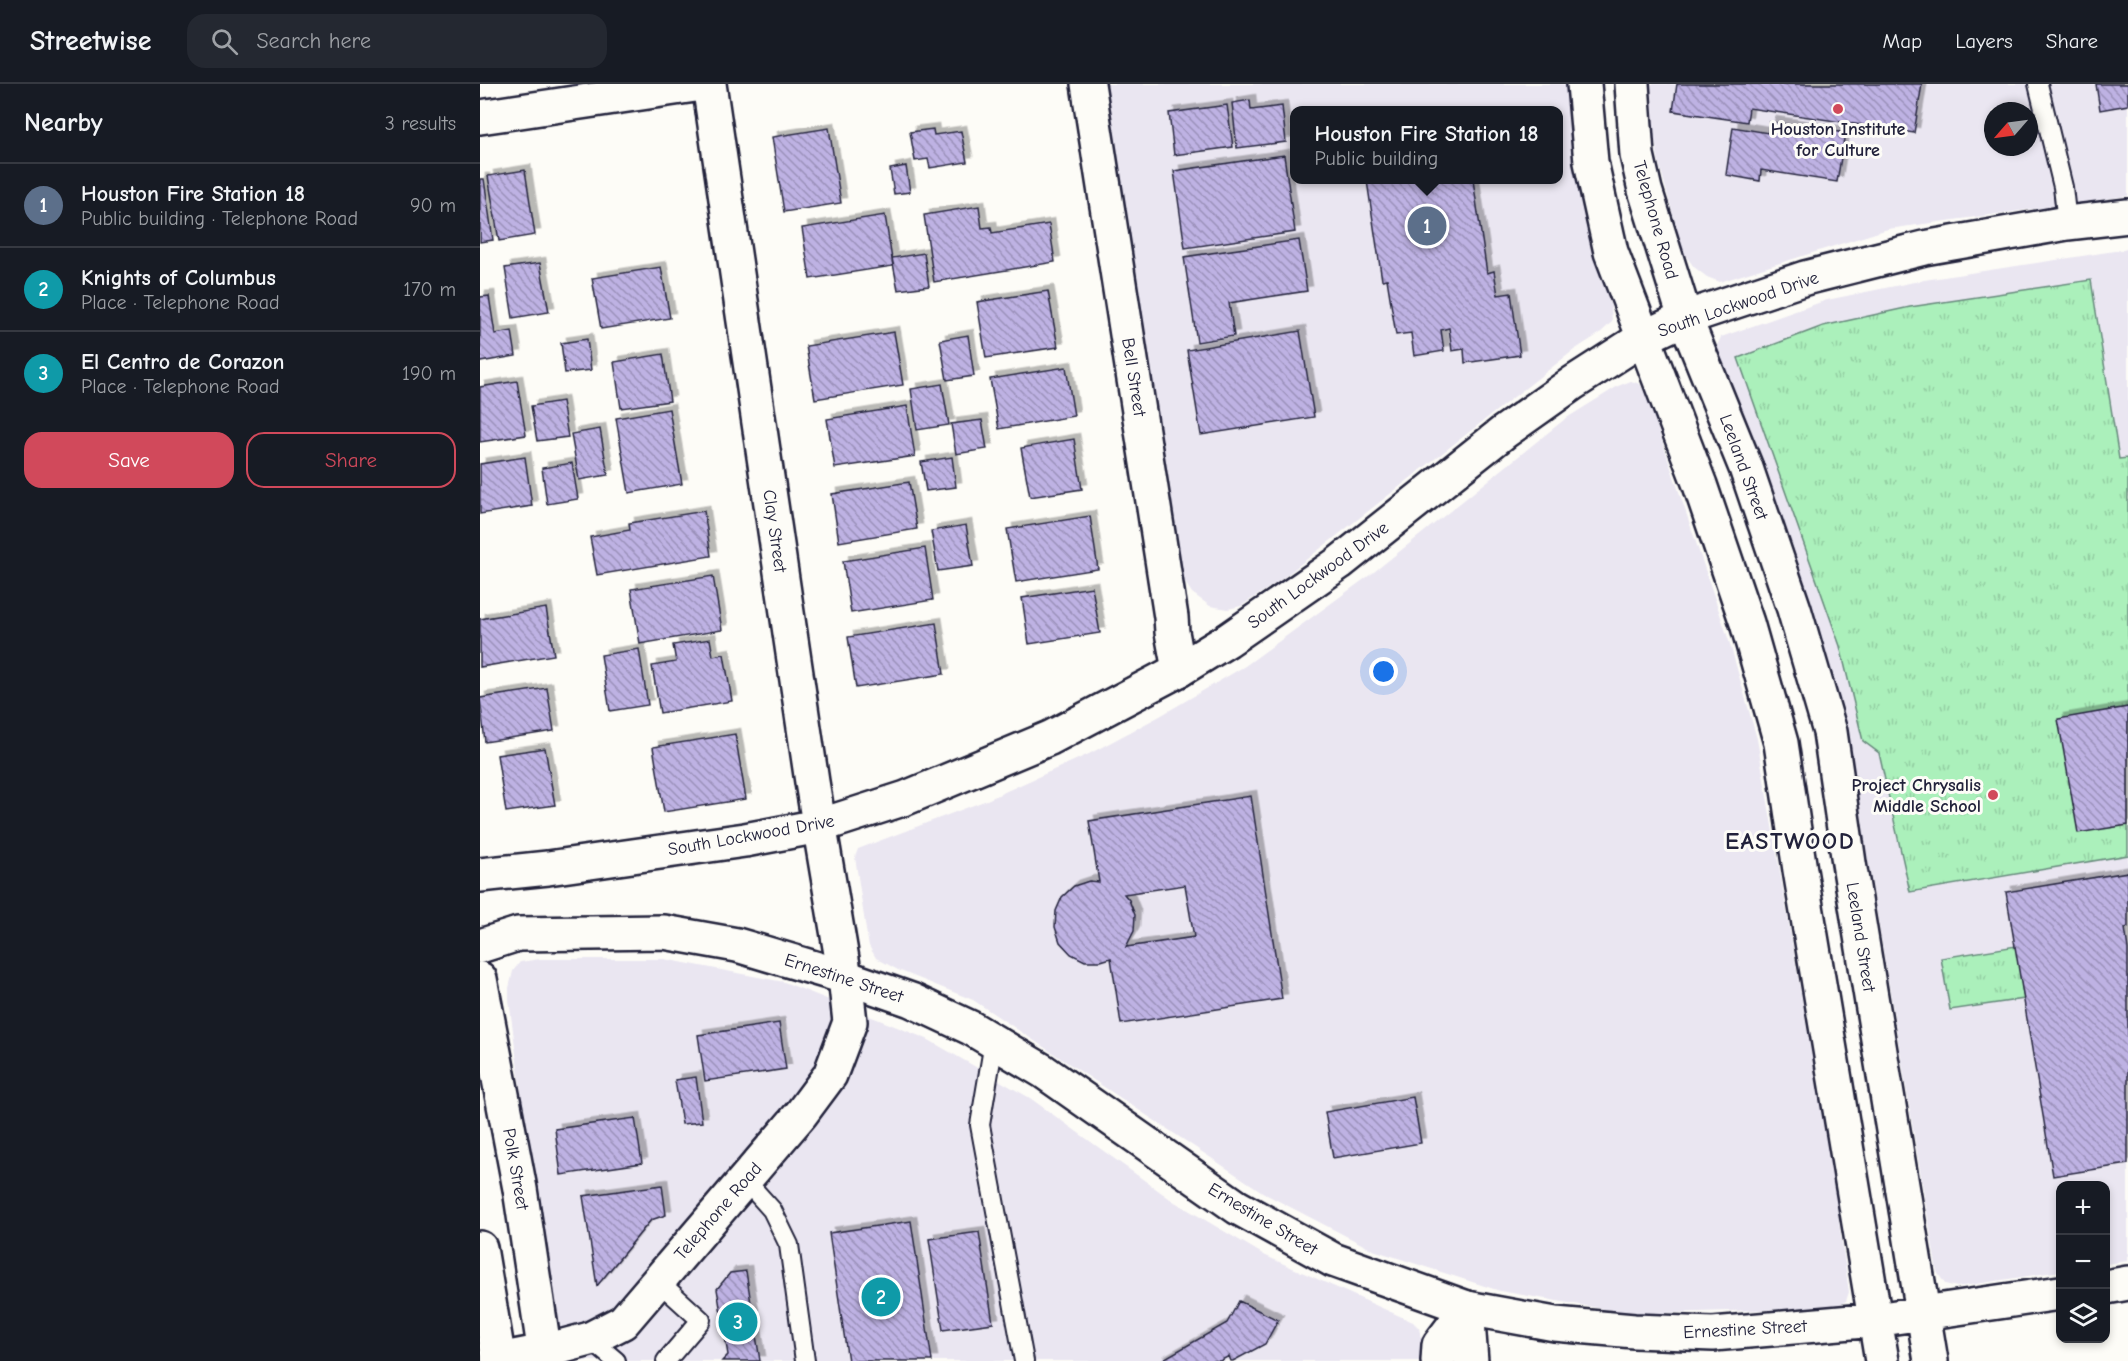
<!DOCTYPE html>
<meta charset="utf-8">
<style>
:root{--surface:#171b24;--page:#242831;--text:#f1f3f6;--muted:#9ea1a6;--line:#363941;--accent:#d1495b}
body{margin:0;font-family:"Comic Neue",sans-serif;background:var(--page);color:var(--text)}
.controls{position:absolute;right:18px;bottom:18px;display:grid;overflow:hidden;border-radius:12px;box-shadow:0 3px 9px #0003}
.controls button{width:54px;height:54px;display:grid;place-items:center;padding:0;border:0;border-bottom:2px solid var(--line);background:var(--surface);color:var(--text);font:30px sans-serif}
.compass{position:absolute;left:1504px;top:18px;width:54px;height:54px;border-radius:50%;background:var(--surface);box-shadow:0 3px 9px #0003;rotate:242deg}
.you{position:absolute;left:904px;top:588px;width:21px;height:21px;margin:-15px;border:4px solid #fff;border-radius:50%;background:#1a73e8;box-shadow:0 0 0 9px #1a73e833}
.badge{display:grid;place-items:center;width:39px;height:39px;border-radius:50%;background:var(--accent);color:#fff;font-size:20px;font-weight:700}
.pin{position:absolute;translate:-50% -50%;border:3px solid #fff;box-shadow:0 2px 6px #0006}
.popup{position:absolute;left:810px;top:22px;width:273px;height:78px;box-sizing:border-box;display:grid;place-content:center;border-radius:12px;background:var(--surface);filter:drop-shadow(0 2px 4px #0005);font-size:20px;white-space:nowrap;color:var(--muted)}
.popup b{font-size:22px;color:var(--text)}
.popup::after{content:'';position:absolute;left:50%;top:100%;margin-left:-12px;border:12px solid transparent;border-top-color:var(--surface)}
.list{margin:0;padding:0;list-style:none}
h2{display:flex;justify-content:space-between;align-items:center;height:78px;margin:0;padding:0 24px;font-size:26px}
h2 small{font-size:20px;font-weight:400;color:var(--muted)}
.list li{display:grid;grid-template-columns:39px 1fr auto;gap:18px;align-items:center;box-sizing:border-box;height:84px;padding:0 24px;border-top:2px solid var(--line)}
.list b{display:block;font-size:22px;white-space:nowrap}
.list p{margin:0;font-size:20px;white-space:nowrap;color:var(--muted)}
.list em{font-size:20px;font-style:normal;color:var(--muted)}
.actions{display:flex;gap:12px;padding:18px 24px}
.actions a{flex:1;padding:14px 0;border:2px solid var(--accent);border-radius:18px;text-align:center;font-size:21px;color:var(--accent)}
.actions .main{background:var(--accent);color:#fff}
.icon{flex:none;width:33px;height:33px;fill:none;stroke:currentColor;stroke-width:2;stroke-linecap:round;stroke-linejoin:round}
.map{position:relative;flex:none;width:1648px;height:1277px;overflow:hidden}
header{display:flex;align-items:center;gap:36px;box-sizing:border-box;height:84px;padding:0 30px;background:var(--surface);border-bottom:2px solid var(--line)}
header strong{font-size:28px}
nav{display:flex;gap:33px;margin-inline-start:auto;font-size:21px}
.search{width:420px;height:54px;background:var(--page);display:flex;align-items:center;gap:15px;box-sizing:border-box;padding:0 21px;border-radius:18px;color:var(--muted);font-size:22px}
main{display:flex}
aside{flex:1;background:var(--surface)}
.map>svg:first-child{display:block}
.built{fill:#eae6f1;fill-rule:evenodd}
.park{fill:url(#park-tufts);stroke:#66897b;stroke-width:1.5}
.building{fill:url(#building-back-hatch);stroke:#22223b;stroke-width:1.5;fill-rule:evenodd;filter:url(#shadow)}
.lines{fill:none;stroke-linecap:round;stroke-linejoin:round}
.lane-casing{stroke:#22223b;stroke-width:22}
.street-casing{stroke:#22223b;stroke-width:38}
.secondary-casing{stroke:#22223b;stroke-width:38}
.lane{stroke:#fdfcf7;stroke-width:18}
.street{stroke:#fdfcf7;stroke-width:33}
.secondary{stroke:#fdfcf7;stroke-width:33}
.poi-dot{fill:#d1495b;stroke:#fdfcf7;stroke-width:2}
.labels{text-anchor:middle;stroke-width:6;stroke-linejoin:round;paint-order:stroke}
.poi-label{font-size:18px;font-weight:bold;fill:#22223b;stroke:#fdfcf7}
.street-label{font-size:18px;fill:#22223b;stroke:#fdfcf7}
.district-label{font-size:24px;font-weight:bold;letter-spacing:1.5px;fill:#22223b;stroke:#fdfcf7}
</style>
<header>
<strong>Streetwise</strong>
<div class="search"><svg class="icon" aria-label="search" viewBox="0 0 24 24"><circle cx="10" cy="10" r="6"/><path d="M15 15l6 6"/></svg>Search here</div>
<nav><a>Map</a><a>Layers</a><a>Share</a></nav>
</header>
<main>
<aside>
<h2>Nearby<small>3 results</small></h2>
<ul class="list">
<li><span class="badge" style="background:#5c6f8a">1</span><div><b>Houston Fire Station 18</b><p>Public building · Telephone Road</p></div><em>90 m</em></li>
<li><span class="badge" style="background:#0f9aa8">2</span><div><b>Knights of Columbus</b><p>Place · Telephone Road</p></div><em>170 m</em></li>
<li><span class="badge" style="background:#0f9aa8">3</span><div><b>El Centro de Corazon</b><p>Place · Telephone Road</p></div><em>190 m</em></li>
</ul>
<div class="actions"><a class="main">Save</a><a>Share</a></div>
</aside>
<div class="map">
<svg width="1648" height="1277" viewBox="0 0 1648 1277">
<defs>
<pattern id="park-tufts" width="24" height="20" patternUnits="userSpaceOnUse" patternTransform="scale(1.5)"><rect width="24" height="20" fill="#abf0bb"/><path d="M3 7l-1-3M5 7V3M7 7l1-3M15 17l-1-3M17 17v-4M19 17l1-3" fill="none" stroke="#93cea2"/></pattern>
<pattern id="building-back-hatch" width="6" height="6" patternUnits="userSpaceOnUse" patternTransform="scale(1.5)"><rect width="6" height="6" fill="#beb2e3"/><path d="M-1 5l2 2M0 0l6 6M5-1l2 2" fill="none" stroke="#9a90b9"/></pattern>
<filter id="shadow"><feDropShadow dx="5.5" dy="-5.5" stdDeviation="0" flood-color="#0004"/></filter>
</defs>
<rect width="100%" height="100%" fill="#fdfcf7"/>
<filter id="ink" filterUnits="userSpaceOnUse"><feTurbulence type="fractalNoise" baseFrequency=".0167" numOctaves="2"/><feDisplacementMap in="SourceGraphic" scale="12" xChannelSelector="R" yChannelSelector="G"/><feConvolveMatrix kernelMatrix="1 2 1 2 8 2 1 2 1" color-interpolation-filters="sRGB"/></filter>
<g filter="url(#ink)">
<path class="built" d="M626,0H1086L1089,40L1109,151L1131,223L1132,238L1119,250L1094,266L799,497L761,522L748,525L730,522L712,509L705,498L702,489ZM815,27H1079V96H815Z
M1165,0H1648V112L1408,145L1240,198L1227,193L1214,183L1203,168L1179,79ZM1513,27H1549V63H1513Z
M1648,165V1177L1626,1180V1102H1580V1187L1477,1203L1465,1200L1457,1188L1370,669L1333,527L1269,348L1236,264L1241,253L1347,216L1444,196Z
M1151,297L1160,300L1167,312L1250,560L1277,655L1353,1095L1369,1208L1366,1217L1358,1222L1348,1224L1152,1230L1020,1207L893,1166L787,1111L493,916L418,886L396,874L389,862L386,846L375,773L378,765L507,716L609,670L680,632L765,582L894,488L1085,335L1138,302Z
M60,875H184L304,898L447,955L550,1014L693,1117L786,1172L933,1238L939,1244L941,1254L942,1277H84L75,1211L48,1062L29,916V904L33,887L40,878Z"/>
<path class="park" d="M1611,196L1639,375L1648,374V771L1430,808L1399,669L1383,657L1360,562L1258,274L1343,242L1430,223Z
M1536,862L1544,915L1470,926L1461,874Z"/>
<path class="building" d="M1197,0H1442L1434,49L1269,24L1267,38L1193,27Z
M1616,0H1648V21L1620,26Z
M770,16L771,26L802,22L806,58L757,64L752,19Z
M747,21L753,63L694,71L689,29Z
M1290,38L1365,49L1357,98L1281,86L1280,97L1246,91L1253,43L1288,49Z
M349,44L361,119L304,128L292,53Z
M453,45L454,51L481,47L487,78L450,84L448,75L435,77L430,48Z
M804,71L815,148L705,164L694,87Z
M426,82L430,108L414,110L410,85Z
M45,86L55,151L19,157L8,92Z
M0,95H4L13,156L0,158Z
M894,96H993L1007,189L1014,187L1018,211L1031,209L1040,271L985,279L984,265L972,267L969,244L961,246L964,267L934,272L931,249L916,251L907,195L902,196L887,97Z
M499,122L502,144L511,143L512,149L569,140L575,178L454,198L444,131Z
M405,131L413,182L330,195L322,144Z
M819,156L827,207L749,219L754,252L717,258L704,173Z
M444,169L449,202L418,206L412,174Z
M60,179L69,228L33,234L25,184Z
M181,183L190,234L121,245L112,194Z
M568,207L578,263L506,274L497,218Z
M9,212L15,250L32,247L36,272L0,278V213Z
M820,247L834,333L721,351L707,266Z
M414,248L423,301L335,315L326,262Z
M488,251L494,292L467,296L460,256Z
M107,255L111,286L85,289L81,259Z
M183,270L190,317L141,324L134,278Z
M586,283L594,332L519,345L510,295Z
M37,297L46,351L0,358V303Z
M462,300L469,341L437,346L431,305Z
M82,317L88,353L57,357L51,322Z
M427,322L435,372L355,384L347,335Z
M189,325L202,400L149,409L136,334Z
M502,336L507,365L476,370L471,340Z
M120,345L128,391L99,396L91,350Z
M594,355L602,405L550,413L541,364Z
M45,373L52,422L0,430V380Z
M472,373L476,403L446,407L441,378Z
M92,379L98,415L67,420L62,384Z
M429,398L437,445L359,458L352,410Z
M224,427L231,472L117,491L110,453L150,446L149,439Z
M610,432L618,485L536,498L527,445Z
M486,441L493,482L458,487L451,447Z
M445,464L453,516L371,529L363,477Z
M233,492L242,546L160,560L151,505Z
M612,503L620,549L549,560L542,514Z
M66,524L74,571L0,583V535Z
M456,539L464,590L376,604L368,553Z
M230,555L233,572L244,570L252,617L180,629L172,582L196,578L193,561Z
M159,565L168,621L130,627L121,571Z
M67,604L74,647L5,658L0,614Z
M1648,623V741L1598,749L1578,635Z
M255,650L266,715L184,728L173,663Z
M65,664L75,721L26,728L17,671Z
M771,712L802,915L641,940L631,874L621,877H605L591,870L580,858L575,843L576,827L582,813L594,802L609,797L619,798L609,737ZM705,801L714,853L646,863L654,847L655,831L649,816L644,810Z
M1648,788V843L1645,844L1648,865V1080L1573,1092L1526,808Z
M299,939L306,985L225,997L218,951Z
M216,993L222,1038L202,1040L195,996Z
M933,1013L941,1059L853,1074L845,1028Z
M155,1034L162,1079L81,1091L75,1045Z
M182,1101L186,1131L171,1136L117,1202L103,1112Z
M431,1137L452,1277H368L349,1149Z
M499,1148L513,1239L463,1246L449,1155Z
M266,1187L280,1277H242L248,1271L237,1205L250,1189Z
M759,1217L798,1236L785,1260L753,1277H751L749,1272L740,1277H680L747,1239Z"/>
<g class="lines">
<g class="lane-casing">
<path id="lane" d="M1558,0L1583,103L1587,139
M514,958L500,1041L544,1277
M265,1096L292,1126L309,1161L325,1277
M178,1197L221,1236L186,1277
M110,1255L136,1277"/>
</g>
<g class="street-casing">
<path id="street" d="M608,0L691,533L692,548L699,586
M0,33L222,0
M987,1224L991,1277
M18,1276L65,1267L110,1255L143,1238L321,1030L350,991L370,938L365,893L332,698L229,0
M958,1277L959,1261L987,1224"/>
</g>
<g class="secondary-casing">
<path id="secondary" d="M1104,0L1111,78L1131,168L1220,401L1267,539L1301,659L1320,786L1402,1277
M1152,0L1157,71L1165,106L1205,234L1266,384L1314,525L1350,648L1369,779L1451,1277
M0,791L68,784L265,756L339,742L426,714L570,654L699,586L748,556L859,479L1024,348L1093,299L1163,254L1205,234L1325,194L1444,164L1587,139L1648,132
M0,862L38,850L184,848L257,861L365,893L431,916L491,944L563,987L757,1123L853,1176L987,1224L1075,1240L1154,1247L1233,1250L1395,1236L1580,1209
M0,895L40,1105L66,1277
M0,1164L19,1277
M1626,1203L1648,1199"/>
</g>
<use href="#lane" class="lane"/>
<use href="#street" class="street"/>
<use href="#secondary" class="secondary"/>
</g>
</g>
<g class="poi-dot">
<circle cx="1358" cy="25" r="6"/>
<circle cx="1513" cy="711" r="6"/>
</g>
<g class="labels">
<g class="poi-label">
<text x="1358" y="51">Houston Institute<tspan x="1358" dy="21">for Culture</tspan></text>
<text x="1501" y="707" text-anchor="end">Project Chrysalis<tspan x="1501" dy="21">Middle School</tspan></text>
</g>
<g class="street-label">
<text transform="translate(1176 136) rotate(74)" y="6">Telephone Road</text>
<text transform="translate(1258 220) rotate(-19)" y="6">South Lockwood Drive</text>
<text transform="translate(654 293) rotate(81)" y="6">Bell Street</text>
<text transform="translate(1264 383) rotate(70)" y="6">Leeland Street</text>
<text transform="translate(295 447) rotate(82)" y="6">Clay Street</text>
<text transform="translate(838 491) rotate(-36)" y="6">South Lockwood Drive</text>
<text transform="translate(271 751) rotate(-10)" y="6">South Lockwood Drive</text>
<text transform="translate(1381 853) rotate(81)" y="6">Leeland Street</text>
<text transform="translate(364 894) rotate(18)" y="6">Ernestine Street</text>
<text transform="translate(36 1085) rotate(80)" y="6">Polk Street</text>
<text transform="translate(238 1127) rotate(-49)" y="6">Telephone Road</text>
<text transform="translate(783 1135) rotate(31)" y="6">Ernestine Street</text>
<text transform="translate(1265 1245) rotate(-3)" y="6">Ernestine Street</text>
</g>
<g class="district-label">
<text x="1310" y="765">EASTWOOD</text>
</g>
</g>
</svg>
<div class="controls">
<button>+</button>
<button>−</button>
<button><svg class="icon" aria-label="layers" viewBox="0 0 24 24"><path d="M12 4l9 5-9 5-9-5zM3 14l9 5 9-5"/></svg></button>
</div>
<svg class="compass" viewBox="-18 -18 36 36"><path d="M0-13l5 13h-10z" fill="#e53935"/><path d="M0 13l5-13h-10z" fill="#9ea1a6"/></svg>
<div class="you"></div>
<div class="pin badge" style="left:947px;top:142px;background:#5c6f8a">1</div>
<div class="popup"><b>Houston Fire Station 18</b>Public building</div>
<div class="pin badge" style="left:401px;top:1213px;background:#0f9aa8">2</div>
<div class="pin badge" style="left:258px;top:1238px;background:#0f9aa8">3</div>
</div>
</main>
